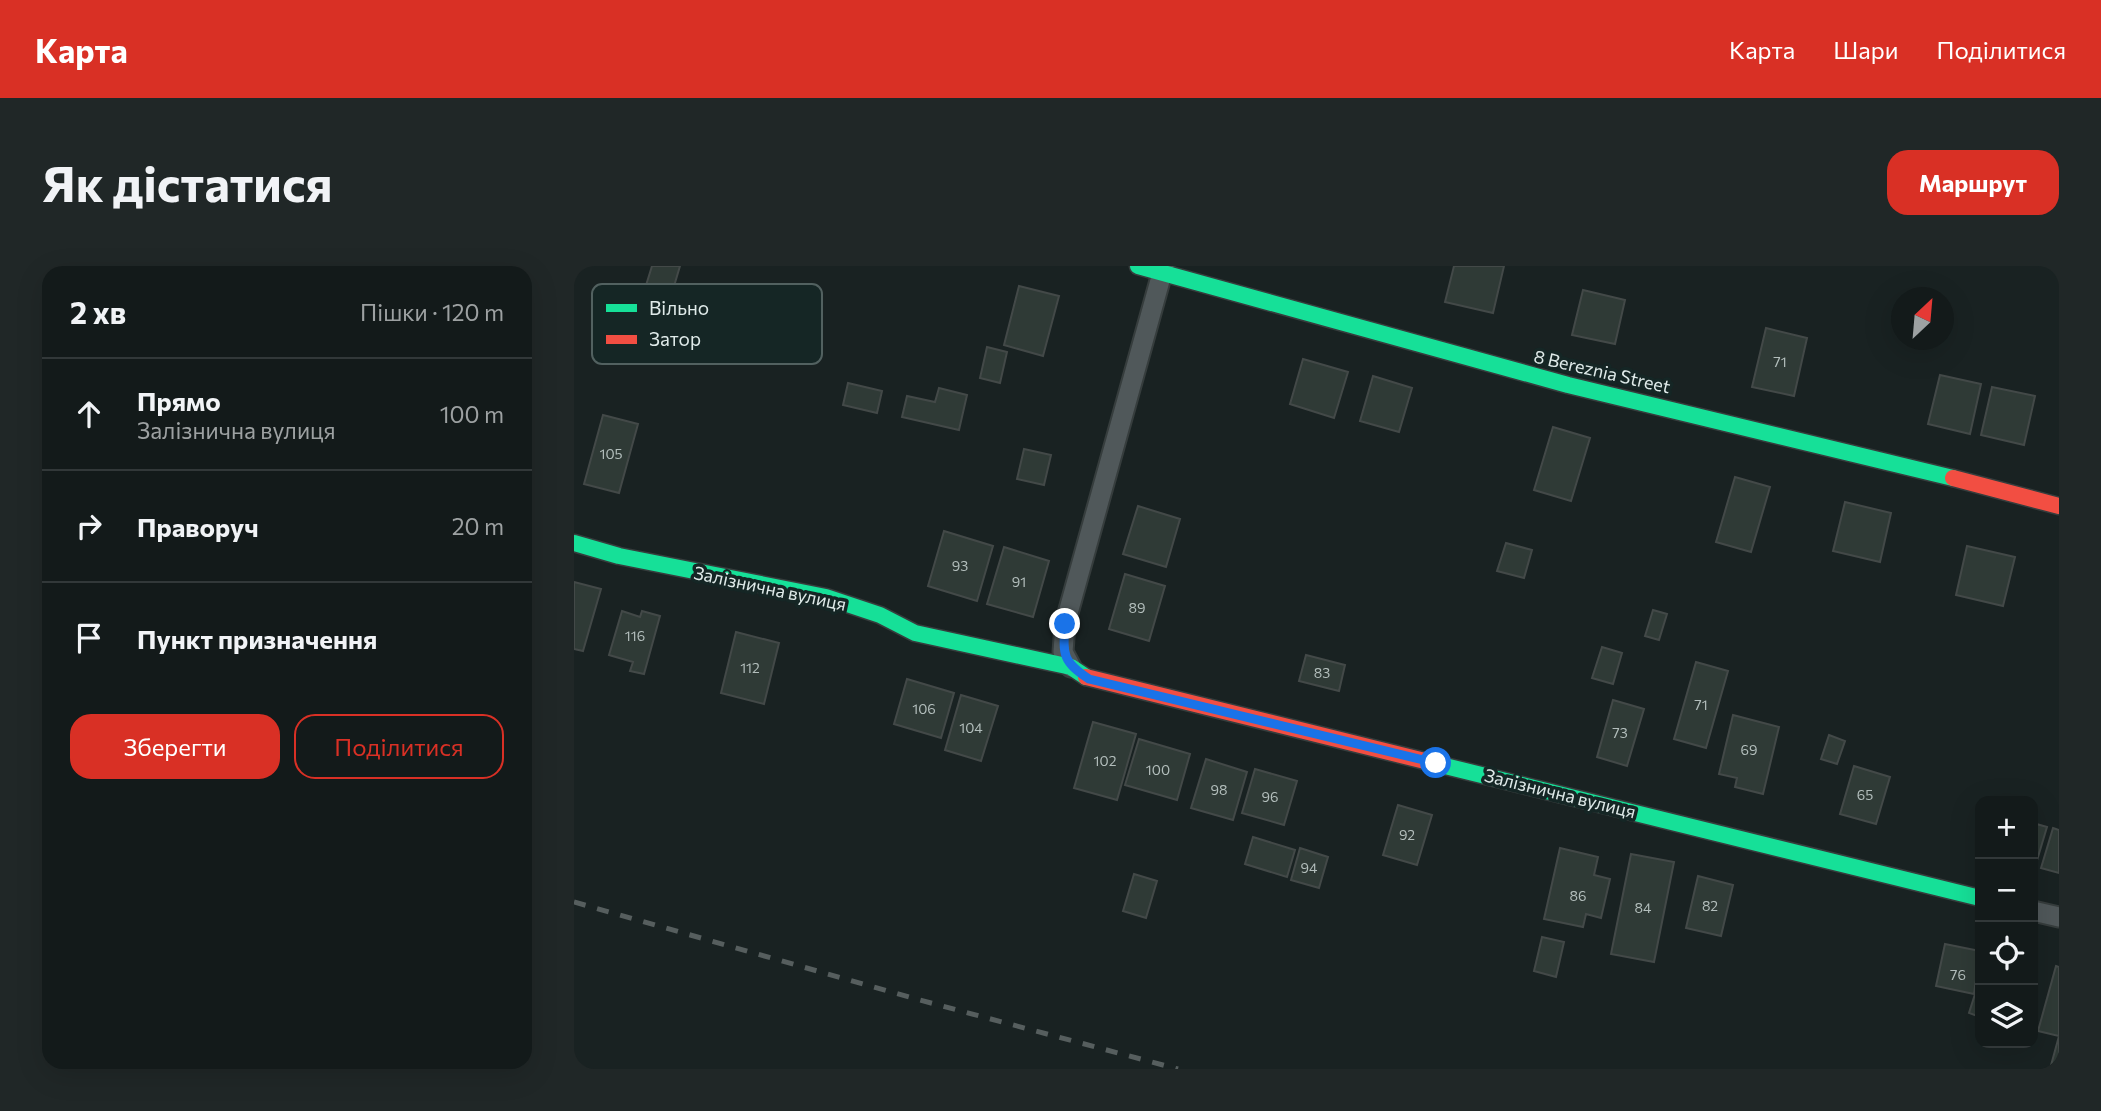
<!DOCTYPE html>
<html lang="uk">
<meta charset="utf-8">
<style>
:root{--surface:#131a1a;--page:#202727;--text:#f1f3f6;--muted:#9da1a2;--line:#323839;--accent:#d93025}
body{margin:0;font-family:Commissioner,sans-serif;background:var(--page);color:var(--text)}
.controls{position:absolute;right:21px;bottom:21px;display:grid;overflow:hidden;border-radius:14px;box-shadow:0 7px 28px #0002}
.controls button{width:63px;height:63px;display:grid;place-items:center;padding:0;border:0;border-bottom:2px solid var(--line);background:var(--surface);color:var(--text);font:35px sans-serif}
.compass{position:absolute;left:1317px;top:21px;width:63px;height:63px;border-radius:50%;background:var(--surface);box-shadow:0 7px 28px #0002;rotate:26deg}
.stop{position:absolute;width:21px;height:21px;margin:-16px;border:5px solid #1a73e8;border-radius:50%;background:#fff}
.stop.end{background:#1a73e8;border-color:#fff;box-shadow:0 2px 7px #0008}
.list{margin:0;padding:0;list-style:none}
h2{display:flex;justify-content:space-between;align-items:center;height:91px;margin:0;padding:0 28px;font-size:30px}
h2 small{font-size:23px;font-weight:400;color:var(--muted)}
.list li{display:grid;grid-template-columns:46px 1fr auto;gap:21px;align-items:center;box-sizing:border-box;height:112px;padding:0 28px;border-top:2px solid var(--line)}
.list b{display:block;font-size:26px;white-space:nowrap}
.list p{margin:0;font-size:23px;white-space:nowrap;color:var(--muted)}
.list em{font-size:23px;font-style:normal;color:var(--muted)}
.actions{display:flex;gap:14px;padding:21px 28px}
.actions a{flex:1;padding:16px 0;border:2px solid var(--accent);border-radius:21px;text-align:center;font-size:24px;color:var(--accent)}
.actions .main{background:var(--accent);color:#fff}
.icon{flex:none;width:38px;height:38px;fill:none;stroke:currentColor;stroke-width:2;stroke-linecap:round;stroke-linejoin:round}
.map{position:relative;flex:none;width:1485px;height:803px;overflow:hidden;border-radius:21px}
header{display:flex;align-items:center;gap:42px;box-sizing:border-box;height:98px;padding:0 35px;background:var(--accent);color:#fff}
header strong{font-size:33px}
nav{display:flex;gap:38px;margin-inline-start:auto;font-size:24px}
.intro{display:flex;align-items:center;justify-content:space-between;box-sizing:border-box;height:168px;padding:0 42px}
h1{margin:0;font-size:49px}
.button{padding:18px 32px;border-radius:21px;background:var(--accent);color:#fff;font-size:24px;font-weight:700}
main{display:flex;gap:42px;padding:0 42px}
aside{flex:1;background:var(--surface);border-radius:21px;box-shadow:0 7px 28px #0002}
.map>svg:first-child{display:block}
.building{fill:#2f3a36;stroke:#434948;stroke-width:2}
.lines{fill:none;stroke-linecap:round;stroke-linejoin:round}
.street-casing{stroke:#363d3d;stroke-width:23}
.fast-casing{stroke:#363d3d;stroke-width:19}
.jam-casing{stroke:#363d3d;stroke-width:19}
.street{stroke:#50585a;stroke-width:19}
.fast{stroke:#16e098;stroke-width:16}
.jam{stroke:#f24e42;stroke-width:16}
.rail{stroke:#565e5e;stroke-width:5;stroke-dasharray:12 12;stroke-linecap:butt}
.route{stroke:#1a73e8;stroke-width:9}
.labels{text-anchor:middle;stroke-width:7;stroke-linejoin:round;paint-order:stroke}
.number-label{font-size:14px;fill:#b3bebc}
.street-label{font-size:18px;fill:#dfeae9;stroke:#152625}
.key{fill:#152625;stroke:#526160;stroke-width:2}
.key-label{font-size:19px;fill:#dfeae9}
</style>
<header>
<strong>Карта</strong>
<nav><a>Карта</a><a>Шари</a><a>Поділитися</a></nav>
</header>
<div class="intro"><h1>Як дістатися</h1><a class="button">Маршрут</a></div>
<main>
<aside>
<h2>2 хв<small>Пішки · 120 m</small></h2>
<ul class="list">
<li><svg class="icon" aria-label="ahead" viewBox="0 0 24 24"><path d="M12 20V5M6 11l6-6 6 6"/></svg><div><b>Прямо</b><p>Залізнична вулиця</p></div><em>100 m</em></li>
<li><svg class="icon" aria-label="right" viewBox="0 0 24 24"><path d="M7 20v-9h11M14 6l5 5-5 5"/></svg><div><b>Праворуч</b></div><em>20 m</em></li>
<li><svg class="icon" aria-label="arrive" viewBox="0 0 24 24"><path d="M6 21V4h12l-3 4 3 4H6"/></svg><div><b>Пункт призначення</b></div></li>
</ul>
<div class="actions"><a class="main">Зберегти</a><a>Поділитися</a></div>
</aside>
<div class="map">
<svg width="1485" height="803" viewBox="0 0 1485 803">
<rect width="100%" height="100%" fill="#192222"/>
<path class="building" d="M78,0H106L95,37L69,29Z
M880,0H930L919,47L871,36Z
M445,20L485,30L469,90L430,79Z
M1009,24L1051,34L1041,78L998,69Z
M1192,62L1233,72L1220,130L1178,121Z
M413,81L433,86L426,117L406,112Z
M729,93L774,106L760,152L716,138Z
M1366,109L1407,118L1396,168L1354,158Z
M799,110L838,122L825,166L786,155Z
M274,117L308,125L303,147L269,139Z
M1418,121L1461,130L1450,179L1407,169Z
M365,122L393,129L385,164L328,151L333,130L361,136Z
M29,149L64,158L45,227L10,218Z
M979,161L1016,172L997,235L960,224Z
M450,183L477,189L470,219L443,213Z
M1161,211L1196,221L1177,286L1142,276Z
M1271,236L1317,247L1306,296L1259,285Z
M564,240L606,253L592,301L549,288Z
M370,265L419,280L403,335L354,320Z
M932,277L958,284L950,312L923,305Z
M1393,280L1441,291L1429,340L1382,329Z
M430,281L475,295L459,351L413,338Z
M551,308L591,320L575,375L535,363Z
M0,316L27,323L9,385L0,383Z
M1079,344L1093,348L1085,374L1071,370Z
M48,345L66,351L68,345L86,350L70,408L56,405L59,396L35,389Z
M162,366L205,377L190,438L147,427Z
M1028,381L1048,387L1039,418L1018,412Z
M732,389L771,399L765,425L725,415Z
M1122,396L1154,405L1132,482L1100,473Z
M333,413L380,427L367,472L320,458Z
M387,429L424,440L407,495L371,484Z
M1039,434L1070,443L1053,500L1023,491Z
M1159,449L1205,461L1189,528L1161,521L1163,512L1145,508Z
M519,456L562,468L543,534L500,522Z
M1255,469L1271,475L1263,498L1247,493Z
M565,473L616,488L603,534L551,519Z
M632,493L673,506L659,554L617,542Z
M1280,500L1316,511L1302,558L1266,548Z
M681,503L723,515L710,559L668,547Z
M824,539L858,549L843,599L809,589Z
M1459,557L1473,561L1461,601L1459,600Z
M1479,562L1485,564V607L1467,602Z
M679,571L721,584L713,611L671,598Z
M726,582L754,591L745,622L717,614Z
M986,582L1024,591L1020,609L1036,613L1027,652L1012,648L1009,661L970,653Z
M1057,588L1100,596L1080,696L1037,688Z
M560,608L583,615L572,652L549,645Z
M1124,610L1159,619L1147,670L1112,662Z
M968,671L990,676L982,711L960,705Z
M1371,678L1406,685L1400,728L1362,720Z
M1482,700L1485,701V803H1476L1485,770L1464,765Z
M1402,725L1406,727V751L1395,747Z"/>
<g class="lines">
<g class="street-casing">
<path id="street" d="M497,401L489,386L491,358L590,0
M1459,645L1485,651"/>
</g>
<g class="fast-casing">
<path id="fast" d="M564,0L994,119L1379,212
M0,277L45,290L252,331L306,349L341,367L497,401L512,411
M867,499L1406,632"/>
</g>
<g class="jam-casing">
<path id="jam" d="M1379,212L1485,240
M512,411L867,499"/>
</g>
<use href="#street" class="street"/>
<use href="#fast" class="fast"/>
<use href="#jam" class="jam"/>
<path class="rail" d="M0,636L342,733L604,803"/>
</g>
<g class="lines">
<path class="route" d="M491,358C489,389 488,395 515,413L862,497"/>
</g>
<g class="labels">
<g class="number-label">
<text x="1206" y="101">71</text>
<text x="37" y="193">105</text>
<text x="386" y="305">93</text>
<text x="445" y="321">91</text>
<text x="563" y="347">89</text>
<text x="61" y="375">116</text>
<text x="176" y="407">112</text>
<text x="748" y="412">83</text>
<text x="1127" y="444">71</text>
<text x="350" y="448">106</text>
<text x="397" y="467">104</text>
<text x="1046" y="472">73</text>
<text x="1175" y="489">69</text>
<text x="531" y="500">102</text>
<text x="584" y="509">100</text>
<text x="645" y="529">98</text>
<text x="1291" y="534">65</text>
<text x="696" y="536">96</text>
<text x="833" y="574">92</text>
<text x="735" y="607">94</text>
<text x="1004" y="635">86</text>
<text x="1136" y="645">82</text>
<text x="1069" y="647">84</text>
<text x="1384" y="714">76</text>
</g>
<g class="street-label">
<text transform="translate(1028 106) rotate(13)" y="6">8 Bereznia Street</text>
<text transform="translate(196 323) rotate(12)" y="6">Залізнична вулиця</text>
<text transform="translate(986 528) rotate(14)" y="6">Залізнична вулиця</text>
</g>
</g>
<rect x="18" y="18" width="230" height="80" rx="10" class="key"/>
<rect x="32" y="38" width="31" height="8" fill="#16e098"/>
<rect x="32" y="69" width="31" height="9" fill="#f24e42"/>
<g class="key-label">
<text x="75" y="49">Вільно</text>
<text x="75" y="80">Затор</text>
</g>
</svg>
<div class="controls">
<button>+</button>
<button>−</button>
<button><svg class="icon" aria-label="locate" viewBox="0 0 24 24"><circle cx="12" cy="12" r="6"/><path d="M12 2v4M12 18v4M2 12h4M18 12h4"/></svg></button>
<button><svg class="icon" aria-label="layers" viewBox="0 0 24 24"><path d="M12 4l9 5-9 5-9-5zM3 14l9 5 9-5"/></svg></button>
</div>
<svg class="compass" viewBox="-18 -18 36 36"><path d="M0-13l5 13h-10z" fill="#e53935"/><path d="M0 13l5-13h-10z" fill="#9da1a2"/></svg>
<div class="stop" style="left:862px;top:497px"></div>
<div class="stop end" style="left:491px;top:358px"></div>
</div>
</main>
